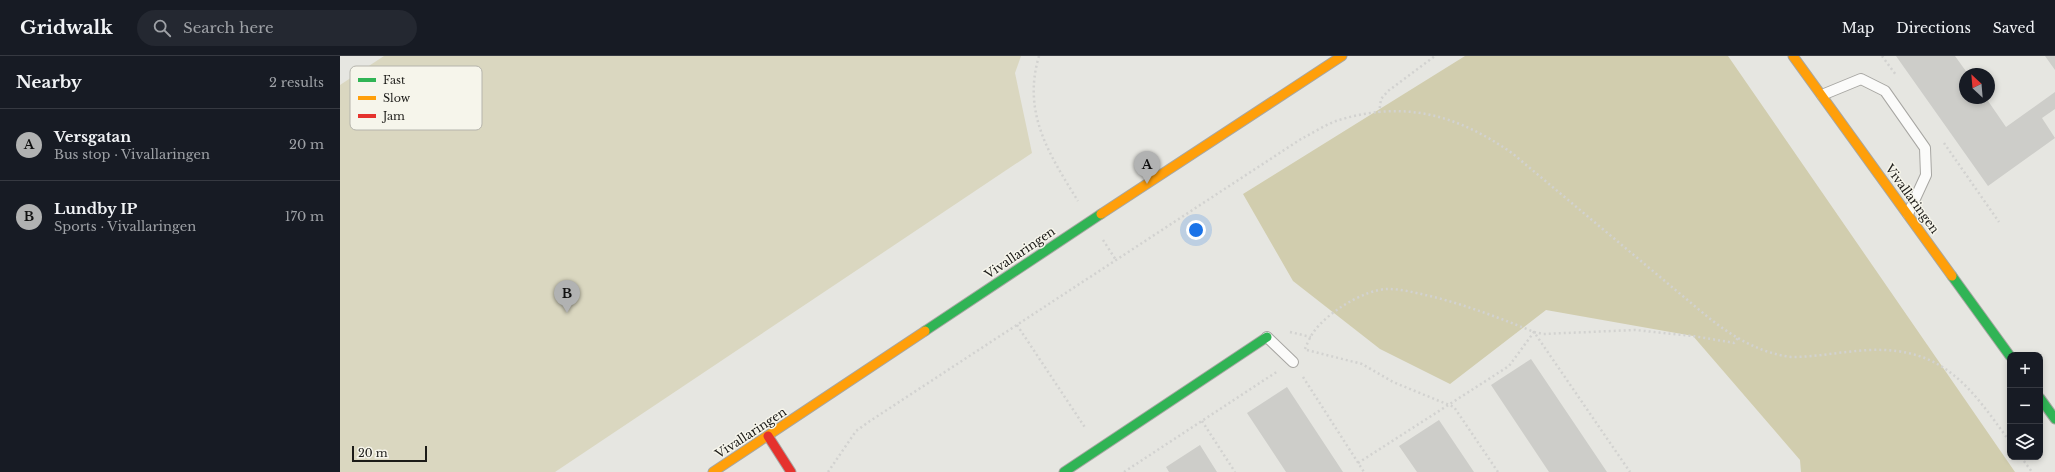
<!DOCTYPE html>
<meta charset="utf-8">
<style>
:root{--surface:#171b24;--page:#242831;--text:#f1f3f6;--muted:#9ea1a6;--line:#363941;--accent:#b1b2b2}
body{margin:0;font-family:"Libre Baskerville",serif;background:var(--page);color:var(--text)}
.controls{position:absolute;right:12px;bottom:12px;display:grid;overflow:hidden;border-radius:8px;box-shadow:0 2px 6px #0003}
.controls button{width:36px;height:36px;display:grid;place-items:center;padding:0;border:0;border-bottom:1px solid var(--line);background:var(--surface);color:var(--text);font:20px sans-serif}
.compass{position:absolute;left:1619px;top:12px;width:36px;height:36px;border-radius:50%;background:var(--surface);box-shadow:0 2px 6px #0003;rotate:334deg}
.scale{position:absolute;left:12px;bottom:10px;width:75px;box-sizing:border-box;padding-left:4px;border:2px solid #1c1b18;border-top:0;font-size:11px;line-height:14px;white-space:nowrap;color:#1c1b18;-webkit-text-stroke:3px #f6f5eb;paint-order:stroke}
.you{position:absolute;left:856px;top:174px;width:14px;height:14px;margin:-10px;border:3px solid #fff;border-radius:50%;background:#1a73e8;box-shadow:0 0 0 6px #1a73e833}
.badge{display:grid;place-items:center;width:26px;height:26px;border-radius:50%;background:var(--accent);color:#111;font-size:13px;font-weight:700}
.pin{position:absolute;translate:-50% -33px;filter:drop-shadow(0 1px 2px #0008)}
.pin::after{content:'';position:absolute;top:21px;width:14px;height:12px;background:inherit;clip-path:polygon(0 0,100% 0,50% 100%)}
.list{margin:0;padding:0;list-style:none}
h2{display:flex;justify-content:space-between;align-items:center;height:52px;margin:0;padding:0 16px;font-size:17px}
h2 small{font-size:13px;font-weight:400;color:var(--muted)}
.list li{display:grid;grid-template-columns:26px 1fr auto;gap:12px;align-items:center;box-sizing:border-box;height:72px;padding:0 16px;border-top:1px solid var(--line)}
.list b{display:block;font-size:15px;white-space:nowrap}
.list p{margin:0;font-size:13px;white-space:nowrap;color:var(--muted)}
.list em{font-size:13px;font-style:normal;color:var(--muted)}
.icon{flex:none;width:22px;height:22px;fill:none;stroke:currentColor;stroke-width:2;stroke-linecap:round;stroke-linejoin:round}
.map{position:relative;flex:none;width:1715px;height:416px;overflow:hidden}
header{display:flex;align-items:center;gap:24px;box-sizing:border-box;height:56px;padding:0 20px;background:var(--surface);border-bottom:1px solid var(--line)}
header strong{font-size:19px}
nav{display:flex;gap:22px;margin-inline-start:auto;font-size:14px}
.search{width:280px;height:36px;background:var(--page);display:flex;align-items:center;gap:10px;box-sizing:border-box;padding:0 14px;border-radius:22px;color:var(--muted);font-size:15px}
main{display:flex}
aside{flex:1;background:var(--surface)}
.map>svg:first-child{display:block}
.green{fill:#dad7c0}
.forest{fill:#d1cdae}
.building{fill:#cdcdc9}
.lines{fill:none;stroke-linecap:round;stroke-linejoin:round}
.lane-casing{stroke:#a7a6a2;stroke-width:12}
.fast-casing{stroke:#a7a6a2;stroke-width:11}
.slow-casing{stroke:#a7a6a2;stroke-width:11}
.jam-casing{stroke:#a7a6a2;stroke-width:11}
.path{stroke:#d2d2d0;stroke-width:2.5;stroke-dasharray:2 3;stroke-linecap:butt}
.lane{stroke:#fbfbfa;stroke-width:10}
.fast{stroke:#30b455;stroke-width:9}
.slow{stroke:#ff9f0a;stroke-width:9}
.jam{stroke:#e5322d;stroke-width:9}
.labels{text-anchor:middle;stroke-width:3;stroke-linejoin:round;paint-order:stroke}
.street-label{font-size:12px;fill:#1c1b18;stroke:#f6f5eb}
.key{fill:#f6f5eb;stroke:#b5b4ac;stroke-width:1}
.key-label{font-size:11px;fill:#1c1b18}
</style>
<header>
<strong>Gridwalk</strong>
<div class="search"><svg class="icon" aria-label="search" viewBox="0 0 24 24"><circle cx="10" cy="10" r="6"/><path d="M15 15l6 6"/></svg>Search here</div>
<nav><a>Map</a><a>Directions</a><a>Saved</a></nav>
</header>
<main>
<aside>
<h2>Nearby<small>2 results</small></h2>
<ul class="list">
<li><span class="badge">A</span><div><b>Versgatan</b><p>Bus stop · Vivallaringen</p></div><em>20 m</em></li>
<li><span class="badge">B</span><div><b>Lundby IP</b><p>Sports · Vivallaringen</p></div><em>170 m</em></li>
</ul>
</aside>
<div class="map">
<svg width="1715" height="416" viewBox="0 0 1715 416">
<rect width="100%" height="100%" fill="#e6e6e1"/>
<path class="green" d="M44,0H681L675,17L692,97L215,416H0V29Z"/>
<path class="forest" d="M1125,0H1388L1675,416H1461L1460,404L1353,280L1206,254L1110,328L1040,293L953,225L903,138Z"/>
<path class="building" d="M1556,0H1615L1628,18H1625V42H1646L1666,71L1715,36V53L1702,62L1715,82L1648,130Z
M1705,0H1715V14Z
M1191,303L1267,416H1209L1151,329Z
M947,331L1003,416H946L907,357Z
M1099,364L1134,416H1077L1059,390Z
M860,389L877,416H829L826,411Z"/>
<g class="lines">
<g class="lane-casing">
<path id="lane" d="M1482,39L1521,23L1545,35L1585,92L1586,119L1568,158
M927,281L953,306"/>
</g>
<g class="fast-casing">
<path id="fast" d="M1612,220L1670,300
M585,275L761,158
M1700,342L1715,363
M724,416L927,281"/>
</g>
<g class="slow-casing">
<path id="slow" d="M1453,0L1612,220
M761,158L1002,0
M373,416L585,275"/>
</g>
<g class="jam-casing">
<path id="jam" d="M428,380L451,416"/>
</g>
<path class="path" d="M699,0C682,57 709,98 738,145
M1542,0L1556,19
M1039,57L1041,43L1048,35L1095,0
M1604,87L1659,166
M763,184L776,204
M677,269L746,373
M950,276L971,281
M965,293C967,288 970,281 973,277C986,257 1025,233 1048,233C1062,233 1076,237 1090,240C1126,249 1160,262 1194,276L1203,278L1295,274L1353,280L1389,286L1394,287L1398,282
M967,294L1022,308L1053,326L1114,351L1158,416
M963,321L1024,416
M862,365L895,416
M1681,401L1692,416
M1018,407L1169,310L1194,276L1290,416
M488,416L516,375L530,365L961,83C973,77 986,68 999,64C1065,44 1117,59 1172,97L1369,262C1393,281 1420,297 1451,301C1478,301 1504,295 1530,294C1604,291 1631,332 1670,386
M784,416L938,315"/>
<use href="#lane" class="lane"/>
<use href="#fast" class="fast"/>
<use href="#slow" class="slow"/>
<use href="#jam" class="jam"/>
</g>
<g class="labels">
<g class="street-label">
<text transform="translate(1572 143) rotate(54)" y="4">Vivallaringen</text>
<text transform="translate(680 197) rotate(-34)" y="4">Vivallaringen</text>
<text transform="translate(411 377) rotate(-33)" y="4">Vivallaringen</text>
</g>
</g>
<rect x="10" y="10" width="132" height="64" rx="6" class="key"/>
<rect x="18" y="22" width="18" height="4" fill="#30b455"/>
<rect x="18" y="40" width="18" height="4" fill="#ff9f0a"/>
<rect x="18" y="58" width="18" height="4" fill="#e5322d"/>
<g class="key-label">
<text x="43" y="28">Fast</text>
<text x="43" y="46">Slow</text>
<text x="43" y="64">Jam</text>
</g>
</svg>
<div class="controls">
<button>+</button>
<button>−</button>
<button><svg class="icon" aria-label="layers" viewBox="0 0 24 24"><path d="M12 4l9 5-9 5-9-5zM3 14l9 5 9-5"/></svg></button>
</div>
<svg class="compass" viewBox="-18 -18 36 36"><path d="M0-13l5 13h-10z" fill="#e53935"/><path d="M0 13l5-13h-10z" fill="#9ea1a6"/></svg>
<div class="scale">20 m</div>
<div class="you"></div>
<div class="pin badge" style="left:807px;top:128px">A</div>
<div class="pin badge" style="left:227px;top:257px">B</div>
</div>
</main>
